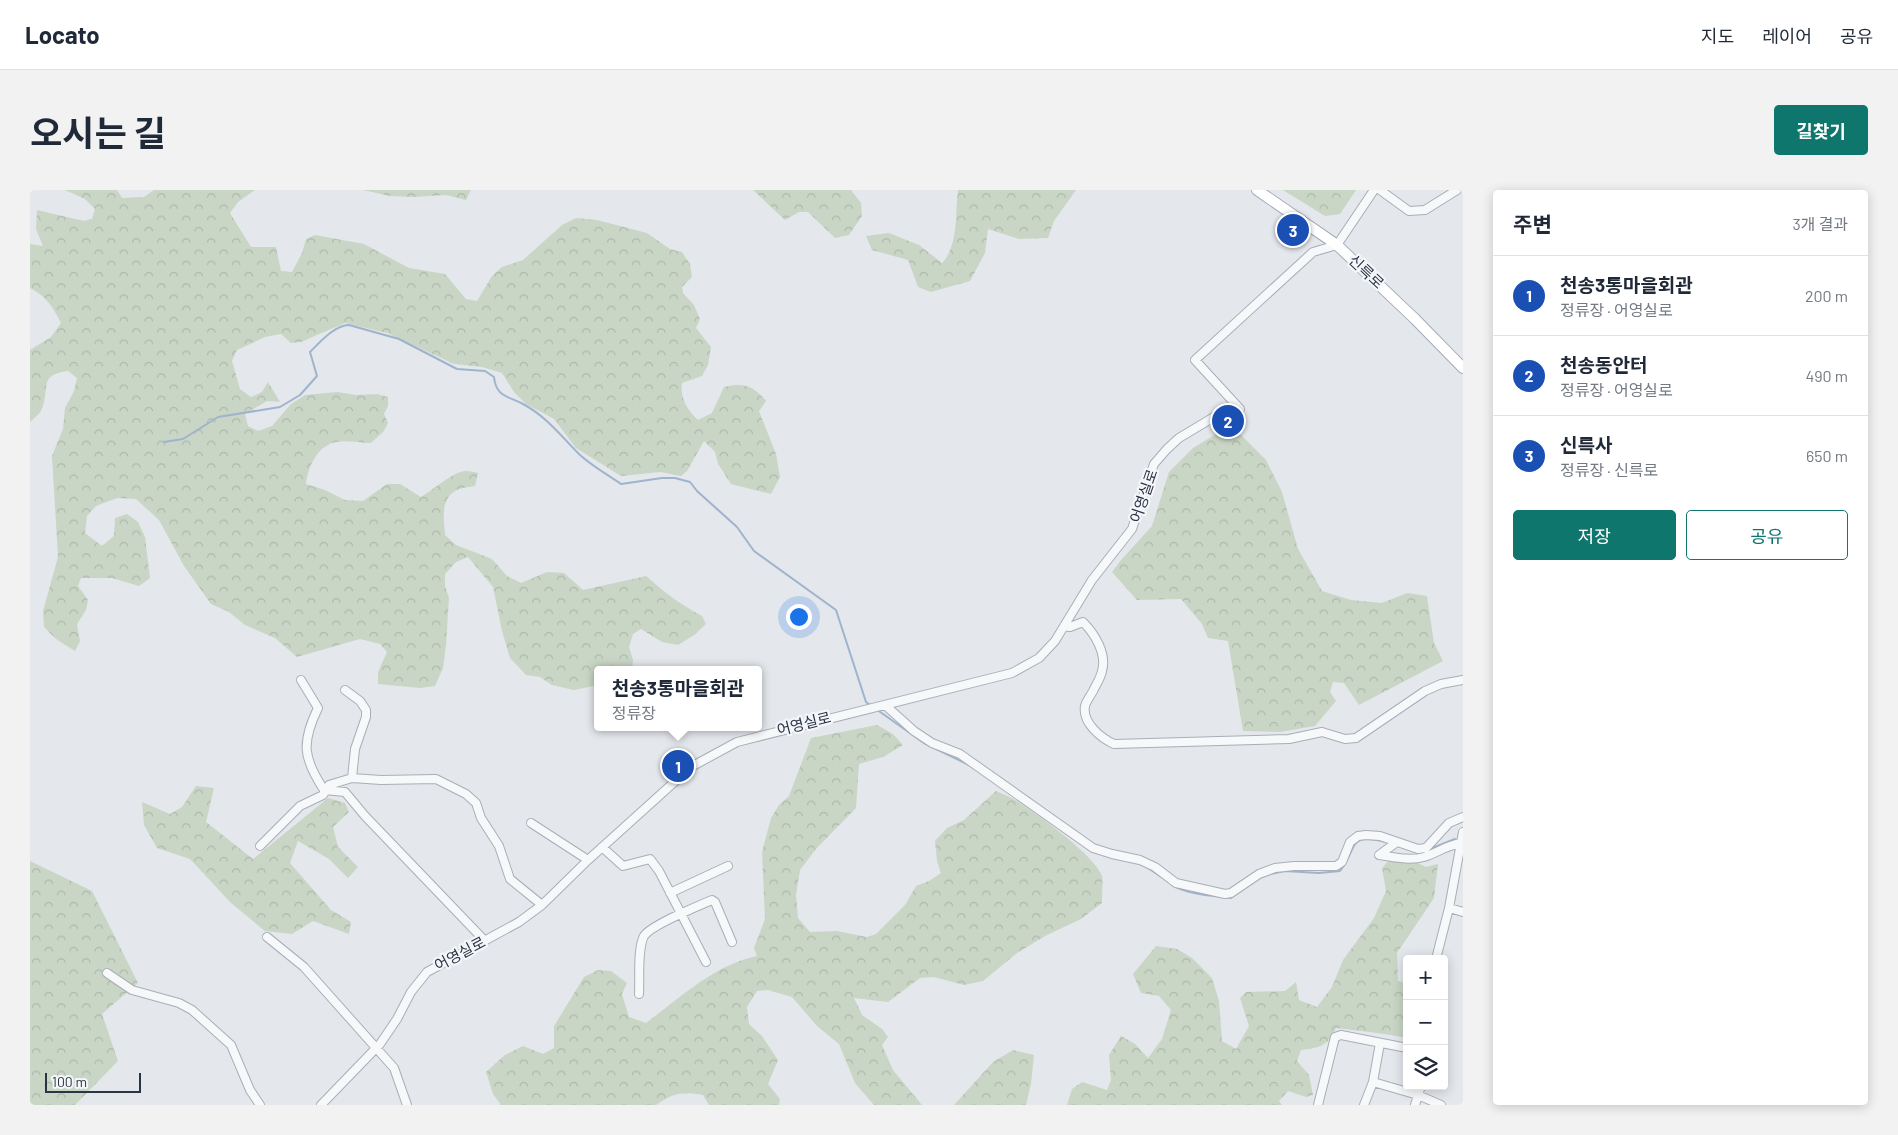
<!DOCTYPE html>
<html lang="ko">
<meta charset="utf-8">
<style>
:root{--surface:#fff;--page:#f2f2f3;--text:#1f2937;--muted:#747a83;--line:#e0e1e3;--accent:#0f766e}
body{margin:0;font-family:Barlow,"Noto Sans KR",sans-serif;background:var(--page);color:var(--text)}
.controls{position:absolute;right:15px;bottom:15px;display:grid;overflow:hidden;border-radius:5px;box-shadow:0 2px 12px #0003}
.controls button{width:45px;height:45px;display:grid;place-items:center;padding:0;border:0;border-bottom:1px solid var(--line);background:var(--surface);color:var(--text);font:25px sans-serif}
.scale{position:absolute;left:15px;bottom:12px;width:96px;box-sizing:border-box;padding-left:5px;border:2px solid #2b3445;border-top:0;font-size:14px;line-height:18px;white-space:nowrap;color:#2b3445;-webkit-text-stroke:4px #f4f6f9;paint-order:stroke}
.you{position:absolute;left:768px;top:426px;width:18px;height:18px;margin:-12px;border:4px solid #fff;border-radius:50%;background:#1a73e8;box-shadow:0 0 0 8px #1a73e833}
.badge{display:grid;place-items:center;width:32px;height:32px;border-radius:50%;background:var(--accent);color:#fff;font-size:16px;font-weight:700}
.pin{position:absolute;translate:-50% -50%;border:2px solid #fff;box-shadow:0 1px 5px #0006}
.popup{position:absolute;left:564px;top:476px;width:168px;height:65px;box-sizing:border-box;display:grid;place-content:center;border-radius:5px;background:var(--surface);filter:drop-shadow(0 1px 4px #0005);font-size:16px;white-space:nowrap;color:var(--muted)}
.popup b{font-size:19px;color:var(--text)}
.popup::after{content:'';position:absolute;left:50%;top:100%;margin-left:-10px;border:10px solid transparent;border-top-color:var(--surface)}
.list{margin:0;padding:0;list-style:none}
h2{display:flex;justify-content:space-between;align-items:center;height:65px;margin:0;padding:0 20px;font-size:21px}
h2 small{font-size:16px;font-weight:400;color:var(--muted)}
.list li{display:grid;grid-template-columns:32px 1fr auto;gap:15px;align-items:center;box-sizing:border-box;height:80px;padding:0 20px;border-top:1px solid var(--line)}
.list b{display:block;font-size:19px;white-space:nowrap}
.list p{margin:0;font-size:16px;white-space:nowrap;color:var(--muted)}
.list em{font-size:16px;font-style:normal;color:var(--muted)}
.actions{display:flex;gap:10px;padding:15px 20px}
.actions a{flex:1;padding:11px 0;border:1px solid var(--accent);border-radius:5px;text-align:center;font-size:18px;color:var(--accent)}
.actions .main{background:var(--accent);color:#fff}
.icon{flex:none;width:28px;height:28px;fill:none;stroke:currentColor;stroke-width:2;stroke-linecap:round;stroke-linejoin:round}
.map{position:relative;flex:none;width:1433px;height:915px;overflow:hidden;border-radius:5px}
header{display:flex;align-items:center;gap:30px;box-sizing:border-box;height:70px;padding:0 25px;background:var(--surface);border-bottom:1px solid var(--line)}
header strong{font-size:24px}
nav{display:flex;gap:28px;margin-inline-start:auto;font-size:18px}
.intro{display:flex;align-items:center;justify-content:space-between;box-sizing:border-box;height:120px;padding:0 30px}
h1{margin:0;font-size:35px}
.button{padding:12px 22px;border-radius:5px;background:var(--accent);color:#fff;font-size:18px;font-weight:700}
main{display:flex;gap:30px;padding:0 30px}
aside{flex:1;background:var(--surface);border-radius:5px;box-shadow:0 2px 12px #0003}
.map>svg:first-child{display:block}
.forest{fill:url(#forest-crowns)}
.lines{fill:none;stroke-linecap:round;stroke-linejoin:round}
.stream{stroke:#9fb4cc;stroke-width:2}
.minor-casing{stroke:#a9aeb7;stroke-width:10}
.major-casing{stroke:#a3abb8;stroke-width:12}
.minor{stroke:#f7f8fa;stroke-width:8}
.major{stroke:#fff;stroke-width:10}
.labels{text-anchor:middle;stroke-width:4.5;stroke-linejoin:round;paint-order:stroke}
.street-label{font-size:15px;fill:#2b3445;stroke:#f4f6f9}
</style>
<header>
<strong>Locato</strong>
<nav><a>지도</a><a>레이어</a><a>공유</a></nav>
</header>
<div class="intro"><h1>오시는 길</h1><a class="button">길찾기</a></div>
<main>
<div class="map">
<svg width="1433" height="915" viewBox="0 0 1433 915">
<defs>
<pattern id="forest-crowns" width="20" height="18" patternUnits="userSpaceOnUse" patternTransform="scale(1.25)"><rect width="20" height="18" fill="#c9d6c5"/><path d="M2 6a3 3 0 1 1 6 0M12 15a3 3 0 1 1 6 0" fill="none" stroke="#adb8ab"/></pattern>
</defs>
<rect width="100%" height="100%" fill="#e4e7ec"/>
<path class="forest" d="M35,0H87L92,8L114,7L124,0H225L208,12L200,23L221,57H246L251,81L262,82L272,63L276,49L285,45L334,54L379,78L415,84L436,109L447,111L462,86L472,77L493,70L532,35L546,28L567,30L617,43L640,59L652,62L660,74L662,87L652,97L653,103L664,115L670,129L666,138L681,157L678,175L672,186L652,193C650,208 657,220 668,230L682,223L694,197C713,192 724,196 736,211L729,221L746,264L750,287L741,304L701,294L688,274L685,262L674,251L657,281L651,286L631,282L591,286L546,258L524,229L496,214L484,202L472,183L452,177L424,174L357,143L315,133L271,152L261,153L251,144L235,147L207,160L202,171L210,199L221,207L232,202L238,192L250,212L237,211L215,224L218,236L228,241L242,236L261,214L275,205L307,202L326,205L347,204L358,207V216L354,224L358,233L354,241L341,253C330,253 316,250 306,252C287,256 278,277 276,294L295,300L315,310L333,311L357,294H370L391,307C403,300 424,281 436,281C440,281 445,282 448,283L445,296C439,297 430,298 425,301C410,310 414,330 415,345L426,355L462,369L477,386L491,393L517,382L534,383L553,400L616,386C634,402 651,415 672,426L676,434L664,445L648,455L632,452L611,439L603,444L599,457L603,470L602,480H568V495L544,500L522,495L510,487L496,485L480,468L472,441L463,397L438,367L426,372L415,384V396L419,408L416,455L413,478L405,496L390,498L348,494V482L357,462L350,454L330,449L267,467L245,448L215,435L199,422L181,414L154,376L129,330L106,309L87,308L66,316L57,326L55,343L72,356L84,346L85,328L97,324L108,332L115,347L120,388L109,396L82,388H51L48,396L58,410L56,420L47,434L50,451L45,461L26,449L14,437L13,421L28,367L22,266L33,239L35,218L44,201L47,188L38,181C7,185 21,199 11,221C8,225 3,229 0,232V160L21,147L31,133C23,117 16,106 0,98V54L13,56L6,39L7,20L54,31L62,29L65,19L55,9Z
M333,0H441L436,10L416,5L383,7L360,6Z
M723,0H821L831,13L832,26L819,45L805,48L778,22H769L755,30Z
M928,0H1046L1024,31L1018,48L989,49L958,39L955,63L940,91L901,102L888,97L878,70L842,60L836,46L859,43L889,55L912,73C929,55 925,23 928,0Z
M1253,0H1326L1310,24L1295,26Z
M1201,235L1236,270L1252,302L1268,359L1292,401L1321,410L1352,413L1377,403L1397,406L1404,453L1413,471L1329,515L1314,493L1303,492L1300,502L1306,511L1285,536L1250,542L1213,541L1198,451L1178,448L1172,434L1151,409L1107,410L1082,382L1091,370L1122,336L1139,282L1163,258Z
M847,535L863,544L873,555L853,567L829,574L826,618L786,659L770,680L766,705L768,728L780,742L807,741L837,747L846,744L875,715L886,696L899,691L911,683L907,671L905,651L917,638L934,630L966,601C974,605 984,608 991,614C1011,627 1064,665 1072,686C1073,689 1072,706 1072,713L1051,729L1015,746L987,763L953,791L934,795L904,787L890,788L858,812L824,808L832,825L852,839L858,847L852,855L863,880L892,915H844L825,893L809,854L787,836L762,807L738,800L727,801L717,817L719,834L732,846L748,870L738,894L750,909L749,915H679L673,905C652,901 643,903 626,915H471L463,904L456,882L475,865L493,856L513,864L524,858V836L554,787L568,780L581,781L597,793L592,804L599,827L616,833C651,807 684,775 727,766L724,758L735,729L732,662L741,628L749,615L759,606L781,548Z
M166,596L184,598L176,632L223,669L298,608L315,613L319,622L303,637L308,657L328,677L318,688L299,669L268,651L260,673L301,720L321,732L319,744L283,731L262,744L235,741L201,713L160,669L127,658L114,635L112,612L140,624L152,617Z
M1361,668L1381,670L1396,677L1408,674L1404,708L1367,763L1368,791L1377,793V848C1353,843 1330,841 1306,838C1297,857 1291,857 1271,860L1267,871L1279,885L1283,905L1276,907L1258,901L1249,911L1252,915H1037L1042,899L1052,892L1077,900L1081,890L1079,865L1091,846L1105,854L1118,868L1132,849L1141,820L1129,806L1111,803L1103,784L1126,756L1147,759L1162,768L1182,788L1189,811L1192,851L1206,859L1219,836L1210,808L1216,802L1255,801L1266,792L1269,810L1287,817L1302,797L1313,770L1344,728L1356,701L1352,678Z
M0,671L62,701L108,793L72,824L88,871L45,915H0Z
M983,860L1004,865L1001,894L996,915H924L963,872Z"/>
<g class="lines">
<path class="stream" d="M134,252L153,249L188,227L250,217L270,205L287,186L280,162C290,152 305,135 319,135L369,149L427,179L455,181L464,187C466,207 478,206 493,214C516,226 532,247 550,265C562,276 578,285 591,294L632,288H645L660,292L667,301L707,337L724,361L806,420L836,512L840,515
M846,519L894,553L943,577
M1400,659L1425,649
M1073,665L1090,669
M1118,678L1139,692
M1227,689L1240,684L1255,681L1289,683L1310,681C1329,657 1316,642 1357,652
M1142,695C1155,704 1185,706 1201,708L1203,706"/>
<g class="minor-casing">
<path id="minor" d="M1350,0L1379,21L1395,20L1427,0
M1034,436L1040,437L1053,432C1065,444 1077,464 1072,481C1071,487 1067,493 1064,499C1062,504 1056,511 1055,516C1052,533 1071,548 1084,554L1259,549L1292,542L1315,549L1326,548L1395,501L1411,494L1433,490
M271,490L288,518C271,553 273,568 294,600
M315,500L330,511L336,520V527L325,559L322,588
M855,515L884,541L902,553L930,564L1063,658L1082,664L1110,670L1125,677L1146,693L1195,704L1201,703L1229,684L1245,678L1264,676H1306L1312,672L1320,652L1328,646L1336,645L1350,646L1388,659L1396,658L1419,633L1433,627
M294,600L315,602L335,626L455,751
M501,633L558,670
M1367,652L1349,665C1364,667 1379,671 1394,667C1407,663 1417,655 1431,653
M230,656L270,616L293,605L299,595L322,588L351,590L406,589L436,604L446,613L451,628L469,656L480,689L512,715
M572,657L593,676L620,669L629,681L676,772
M640,703L698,676
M1419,718L1433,722
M237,747L274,777L364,878L377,915
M1406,769L1419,718L1433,642
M77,783L102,800L149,813L162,820L201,855L220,900L230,915
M609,804C610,790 607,759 614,746C621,735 668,716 682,710L685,712L702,752
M1343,892L1388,905L1411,915
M291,915L350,854L367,829L381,802L397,782L489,732L512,715L558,670L661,577L707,552L982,483L1009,468L1025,451L1062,390L1102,339L1124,274L1137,259L1149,248L1194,221L1210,219L1165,170L1283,62L1307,55L1344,0
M1288,915L1305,847L1311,845L1377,858
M1334,915L1343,892L1350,853
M1385,915L1391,896"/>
</g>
<g class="major-casing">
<path id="major" d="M1227,0L1307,55L1385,129L1433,178"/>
</g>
<use href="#minor" class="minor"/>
<use href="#major" class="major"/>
</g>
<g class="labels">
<g class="street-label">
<text transform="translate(1336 82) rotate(43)" y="5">신륵로</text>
<text transform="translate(1114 306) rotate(-71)" y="5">어영실로</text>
<text transform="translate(774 534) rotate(-14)" y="5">어영실로</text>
<text transform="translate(430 764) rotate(-28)" y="5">어영실로</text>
</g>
</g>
</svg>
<div class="controls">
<button>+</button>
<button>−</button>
<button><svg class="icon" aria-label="layers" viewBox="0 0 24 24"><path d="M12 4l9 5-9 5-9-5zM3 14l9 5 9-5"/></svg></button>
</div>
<div class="scale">100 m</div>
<div class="you"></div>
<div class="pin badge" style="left:648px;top:576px;background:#1a4fb4">1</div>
<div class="popup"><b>천송3통마을회관</b>정류장</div>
<div class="pin badge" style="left:1198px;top:231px;background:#1a4fb4">2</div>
<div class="pin badge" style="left:1263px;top:40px;background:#1a4fb4">3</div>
</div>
<aside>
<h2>주변<small>3개 결과</small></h2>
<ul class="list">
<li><span class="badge" style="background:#1a4fb4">1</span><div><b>천송3통마을회관</b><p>정류장 · 어영실로</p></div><em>200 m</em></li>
<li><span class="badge" style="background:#1a4fb4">2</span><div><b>천송동안터</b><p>정류장 · 어영실로</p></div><em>490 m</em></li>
<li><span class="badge" style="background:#1a4fb4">3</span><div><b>신륵사</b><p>정류장 · 신륵로</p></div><em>650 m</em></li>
</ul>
<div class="actions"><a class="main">저장</a><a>공유</a></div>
</aside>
</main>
